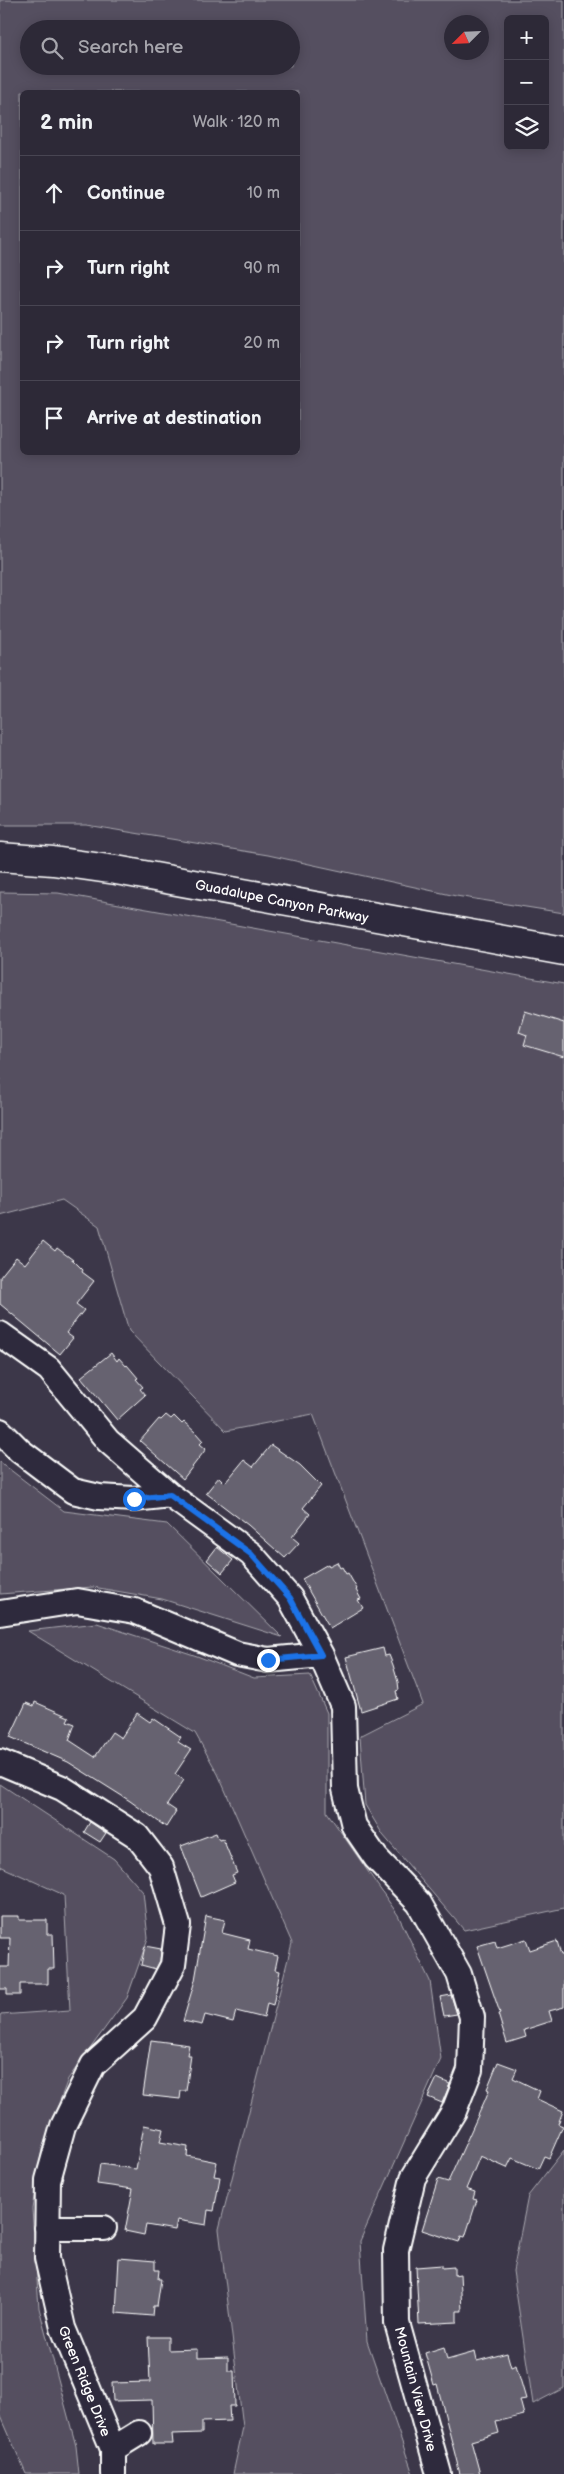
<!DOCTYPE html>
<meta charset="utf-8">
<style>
:root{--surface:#2d2937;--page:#35313f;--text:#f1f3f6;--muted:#a7a6ad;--line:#484552}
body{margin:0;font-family:"Balsamiq Sans",sans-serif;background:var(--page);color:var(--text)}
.controls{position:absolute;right:15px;top:15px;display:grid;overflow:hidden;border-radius:8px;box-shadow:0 2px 12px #0003}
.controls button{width:45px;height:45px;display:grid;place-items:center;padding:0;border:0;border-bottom:1px solid var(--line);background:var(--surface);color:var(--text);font:25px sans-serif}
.compass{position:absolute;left:444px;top:15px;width:45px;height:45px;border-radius:50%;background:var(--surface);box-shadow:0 2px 12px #0003;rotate:246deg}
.stop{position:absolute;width:15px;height:15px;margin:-11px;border:4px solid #1a73e8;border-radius:50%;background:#fff}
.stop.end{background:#1a73e8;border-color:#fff;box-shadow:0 1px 5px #0008}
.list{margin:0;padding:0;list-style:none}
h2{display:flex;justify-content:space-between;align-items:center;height:65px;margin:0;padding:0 20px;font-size:21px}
h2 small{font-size:16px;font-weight:400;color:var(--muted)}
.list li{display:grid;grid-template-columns:32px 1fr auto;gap:15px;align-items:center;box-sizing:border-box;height:75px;padding:0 20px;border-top:1px solid var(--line)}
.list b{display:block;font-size:19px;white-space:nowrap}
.list em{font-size:16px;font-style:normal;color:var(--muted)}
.icon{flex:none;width:28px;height:28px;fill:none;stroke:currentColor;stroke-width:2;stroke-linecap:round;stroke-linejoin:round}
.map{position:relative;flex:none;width:564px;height:2474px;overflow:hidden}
.search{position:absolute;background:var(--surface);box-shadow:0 2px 12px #0003;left:20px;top:20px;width:280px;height:55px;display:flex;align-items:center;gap:12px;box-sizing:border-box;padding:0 18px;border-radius:28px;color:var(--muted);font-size:19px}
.panel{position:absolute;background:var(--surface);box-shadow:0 2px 12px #0003;left:20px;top:90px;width:280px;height:365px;border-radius:8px}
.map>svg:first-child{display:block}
.green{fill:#555060;stroke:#aaa8b0;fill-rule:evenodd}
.building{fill:#666270;stroke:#fff}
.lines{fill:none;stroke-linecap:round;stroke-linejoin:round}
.minor-casing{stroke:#fff;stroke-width:28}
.major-casing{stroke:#fff;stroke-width:31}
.minor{stroke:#2f2a3d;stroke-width:24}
.major{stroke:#2f2a3d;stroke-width:28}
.route{stroke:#1a73e8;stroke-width:6}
.labels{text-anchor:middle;stroke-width:4.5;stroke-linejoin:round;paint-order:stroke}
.street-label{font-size:14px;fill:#fff;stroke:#2f2a3d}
</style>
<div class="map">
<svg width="564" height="2474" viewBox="0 0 564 2474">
<rect width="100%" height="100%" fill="#3c3749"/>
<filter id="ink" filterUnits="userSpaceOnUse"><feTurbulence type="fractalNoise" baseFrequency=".02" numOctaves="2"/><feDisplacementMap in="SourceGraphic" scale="10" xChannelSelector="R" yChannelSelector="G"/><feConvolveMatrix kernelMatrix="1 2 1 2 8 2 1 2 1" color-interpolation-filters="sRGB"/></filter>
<g filter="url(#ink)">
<path class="green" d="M0,0H564V913L456,896L268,855L86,825H0ZM508,19H545V146H508ZM452,22H482V52H452ZM29,29H291V66H29ZM298,92V452H22V92Z
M0,892L58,893L564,984V1908L464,1930L383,1835L365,1805L360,1736L423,1704L313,1414L226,1431L129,1331L99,1226L62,1200L0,1216Z
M0,1462L64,1511L167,1524L282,1637L162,1599L93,1587L0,1594Z
M97,1623L197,1656L254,1678L310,1675L327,1713V1812L398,1915L430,1981L441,2059L360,2241L367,2341L413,2474H233L243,2427L219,2229L292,1943L218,1774L195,1733L28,1631Z
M0,1784L114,1859L143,1892L148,1938L127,1998L68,2079L42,2149L32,2209L39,2308L76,2446L79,2474H26L0,2414V2015L70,2010L64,1895L0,1866Z
M564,2150V2388L533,2404L513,2271L528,2196Z"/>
<path class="building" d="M525,1011L564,1023V1057L524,1045L527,1035L519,1032Z
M43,1241L55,1251L57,1248L73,1260L83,1270L82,1272L94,1281L76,1304L84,1310L66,1333L73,1338L60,1354L0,1304V1277L16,1257L25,1264Z
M111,1353L117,1361L119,1358L126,1366L127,1365L138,1378L136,1379L143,1387L140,1389L145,1395L117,1420L81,1377Z
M166,1415L171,1419L174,1416L182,1424L184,1422L196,1433L203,1441L200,1444L206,1449L183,1479L140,1441L159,1419L161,1420Z
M271,1445L300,1465L321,1486L303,1508L310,1514L292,1537L299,1543L285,1558L248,1525L206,1493L219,1477L225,1483L244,1460L253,1467Z
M217,1547L233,1560L222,1573L207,1560Z
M337,1562L340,1568L342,1567L346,1574L348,1573L357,1589L356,1590L361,1599L358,1600L363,1608L330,1628L302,1579L328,1564L329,1566Z
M383,1648L385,1656L389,1655L393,1665L398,1682L399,1690L396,1691L398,1699L361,1711L346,1657Z
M35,1702L69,1717L67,1721L75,1724L69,1740L95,1757L112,1732L121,1738L137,1713L150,1722L153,1718L181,1737L178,1742L191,1750L175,1774L184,1780L167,1805L176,1811L166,1827L130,1801L68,1762L10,1737L26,1703L34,1706Z
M90,1822L106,1833L100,1842L84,1832Z
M216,1833L219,1840L223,1839L237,1873L232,1875L235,1882L201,1897L181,1846Z
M0,1916H19V1920H47V1934H53L54,1969H48V1984H20V1995H7V1989H0V1967H9L10,1938H0Z
M206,1916L225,1920L222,1933L250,1940L248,1949L278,1956L275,1970L280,1971L273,2005L267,2003L264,2018L236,2011L233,2022L205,2015L202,2025L183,2021L195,1980Z
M526,1939L530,1950L557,1941L561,1955H564V2007L549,2011L552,2021L524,2030L526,2037L507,2043L498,2014L500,2013L477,1946L495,1941L497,1948Z
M145,1946L161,1949L160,1961L156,1969L141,1965Z
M451,1995L457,2014L444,2016L440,1997Z
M151,2040L189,2045L187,2055H191L186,2091H181L180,2099L143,2095Z
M498,2062L517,2069L513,2078L540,2091L537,2099L563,2111L558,2124L563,2126L549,2158L544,2156L538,2169L512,2158L507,2168L480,2156L466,2189L475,2192L473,2199L477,2200L465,2237L461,2236L459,2242L422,2230L438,2179L448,2182L485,2100L489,2090L487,2089Z
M437,2078L450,2084L442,2103L428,2097Z
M144,2125L163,2129L160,2142L188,2147L187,2156L217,2162L214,2176L220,2177L214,2211L208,2210L206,2225L177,2220L175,2230L146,2225L144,2235L125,2231L133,2189L97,2184L100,2164L136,2169Z
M119,2258L155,2261V2270H159L158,2279H161L157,2306H153L152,2316L116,2313Z
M442,2265V2268L454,2267V2275L460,2274L462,2311H457V2322L419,2324L416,2267Z
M148,2337H168V2350L197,2349V2358L228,2357V2371H234L235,2406H229L230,2421L202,2422V2433L172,2434L173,2444H153L152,2400L113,2401L112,2383L150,2382Z
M444,2347L447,2360L475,2352L477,2361L507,2353L511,2367L516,2365L526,2399L520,2400L524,2415L496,2422L499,2433L471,2441L480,2474H460L437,2384L434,2385L425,2353Z"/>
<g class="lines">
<g class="minor-casing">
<path id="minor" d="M0,1334L49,1369L108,1441L170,1495L251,1554L290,1598L321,1655L343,1706L345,1789L354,1826L376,1858L419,1903L459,1974L472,2017L470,2070L454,2111L413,2178L396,2250L397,2323L439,2474
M0,1431L20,1451L73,1491L99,1497L134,1499L170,1495
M0,1613L77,1601L135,1611L237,1654L268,1660L321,1655
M0,1762L62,1788L137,1836L161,1867L178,1925L173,1965L145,2018L93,2065L63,2126L48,2180L47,2258L63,2328L113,2449V2474
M47,2228H104
M113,2449L139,2433"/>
</g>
<g class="major-casing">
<path id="major" d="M0,857L53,861L116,870L564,951"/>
</g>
<use href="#minor" class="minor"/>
<use href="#major" class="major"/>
</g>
</g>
<g class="lines" filter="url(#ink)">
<path class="route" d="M134,1499L170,1495L251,1554L290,1598L321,1655L268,1660"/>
</g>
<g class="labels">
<g class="street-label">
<text transform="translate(282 901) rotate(11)" y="5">Guadalupe Canyon Parkway</text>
<text transform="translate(85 2381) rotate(68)" y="5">Green Ridge Drive</text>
<text transform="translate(416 2389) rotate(75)" y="5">Mountain View Drive</text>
</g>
</g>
</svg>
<div class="controls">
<button>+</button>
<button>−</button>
<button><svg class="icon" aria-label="layers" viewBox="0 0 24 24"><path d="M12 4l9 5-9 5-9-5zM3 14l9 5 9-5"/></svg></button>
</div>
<svg class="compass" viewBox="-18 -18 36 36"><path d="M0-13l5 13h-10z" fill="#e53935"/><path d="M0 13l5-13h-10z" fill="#a7a6ad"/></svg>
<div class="stop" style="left:134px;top:1499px"></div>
<div class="stop end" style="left:268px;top:1660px"></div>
<div class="search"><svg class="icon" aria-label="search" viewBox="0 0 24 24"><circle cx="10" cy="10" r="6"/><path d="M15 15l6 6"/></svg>Search here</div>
<section class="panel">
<h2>2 min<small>Walk · 120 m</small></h2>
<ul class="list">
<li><svg class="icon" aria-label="ahead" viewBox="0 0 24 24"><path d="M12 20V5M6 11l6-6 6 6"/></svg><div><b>Continue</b></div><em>10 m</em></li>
<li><svg class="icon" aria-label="right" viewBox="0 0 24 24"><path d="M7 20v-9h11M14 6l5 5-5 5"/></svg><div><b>Turn right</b></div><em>90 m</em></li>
<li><svg class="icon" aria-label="right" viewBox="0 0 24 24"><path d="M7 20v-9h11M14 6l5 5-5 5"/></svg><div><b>Turn right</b></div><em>20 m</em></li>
<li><svg class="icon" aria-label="arrive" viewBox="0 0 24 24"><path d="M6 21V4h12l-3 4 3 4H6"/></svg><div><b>Arrive at destination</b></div></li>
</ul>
</section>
</div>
